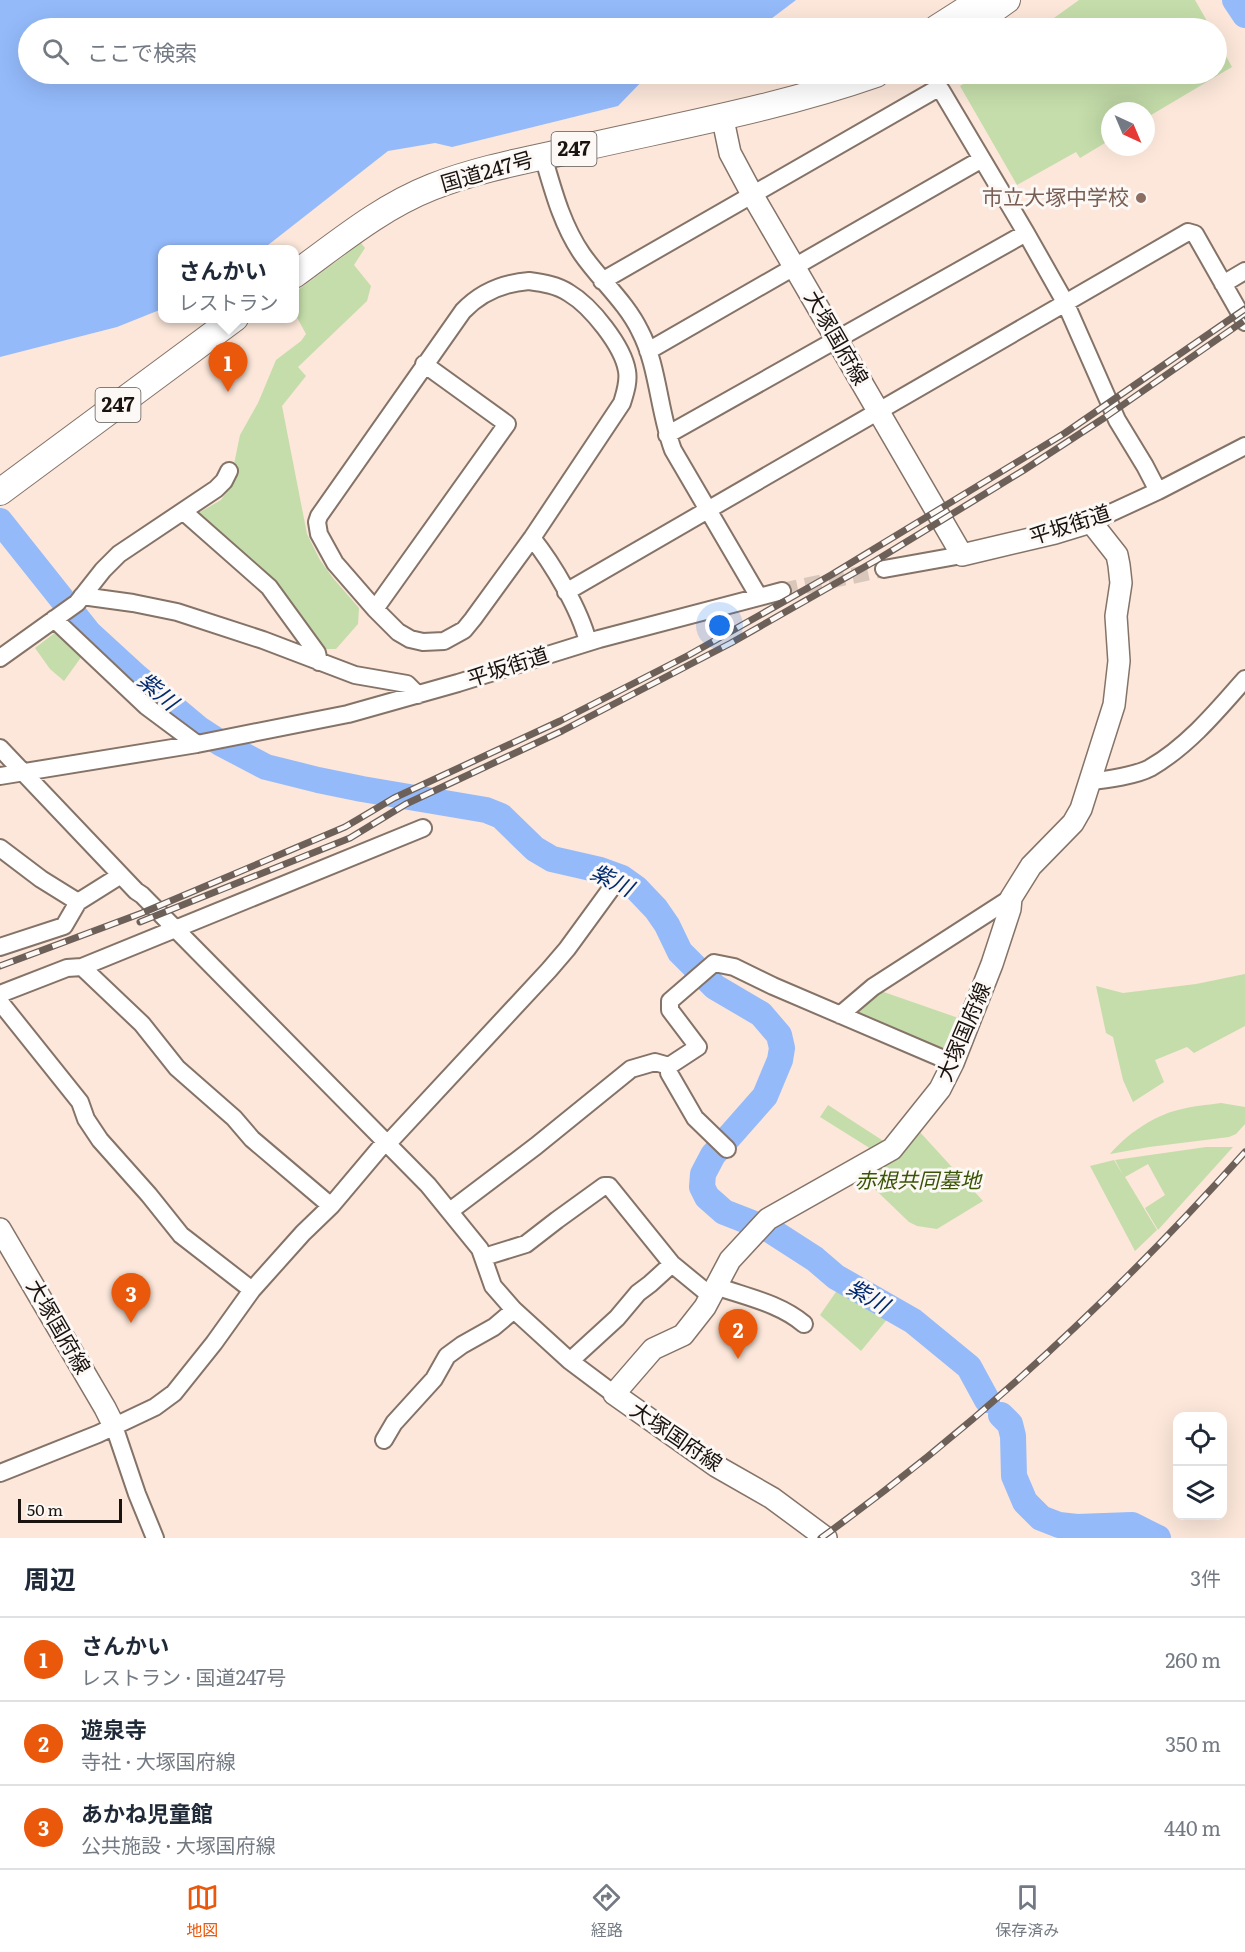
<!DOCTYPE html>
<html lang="ja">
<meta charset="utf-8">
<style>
:root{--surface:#fff;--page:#f6f6f7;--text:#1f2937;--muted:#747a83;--line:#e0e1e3;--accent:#ea580c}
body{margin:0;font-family:Literata,"Noto Sans JP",serif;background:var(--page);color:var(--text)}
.controls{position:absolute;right:18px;bottom:18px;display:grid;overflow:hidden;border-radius:12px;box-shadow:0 6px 24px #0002}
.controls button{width:54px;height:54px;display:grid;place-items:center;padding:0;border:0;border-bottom:2px solid var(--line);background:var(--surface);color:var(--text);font:30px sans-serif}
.compass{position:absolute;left:1101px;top:102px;width:54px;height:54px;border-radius:50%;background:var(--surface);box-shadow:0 6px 24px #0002;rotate:136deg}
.scale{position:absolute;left:18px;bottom:15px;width:104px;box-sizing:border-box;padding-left:6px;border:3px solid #1a130f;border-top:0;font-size:16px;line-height:21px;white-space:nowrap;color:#1a130f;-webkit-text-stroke:4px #fcf8f5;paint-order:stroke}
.you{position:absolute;left:720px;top:626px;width:21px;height:21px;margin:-15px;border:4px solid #fff;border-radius:50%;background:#1a73e8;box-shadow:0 0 0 9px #1a73e833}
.badge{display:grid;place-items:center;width:39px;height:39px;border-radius:50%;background:var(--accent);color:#fff;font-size:20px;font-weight:700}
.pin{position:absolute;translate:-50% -50px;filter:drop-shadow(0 2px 3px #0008)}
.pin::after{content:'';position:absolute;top:32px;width:21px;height:18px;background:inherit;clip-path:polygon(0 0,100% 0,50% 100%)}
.popup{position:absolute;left:158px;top:245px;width:141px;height:78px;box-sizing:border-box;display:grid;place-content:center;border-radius:12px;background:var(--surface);filter:drop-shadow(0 2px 4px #0005);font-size:20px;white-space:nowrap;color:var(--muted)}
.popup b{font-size:22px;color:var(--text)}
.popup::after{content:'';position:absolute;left:50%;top:100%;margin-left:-12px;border:12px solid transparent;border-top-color:var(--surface)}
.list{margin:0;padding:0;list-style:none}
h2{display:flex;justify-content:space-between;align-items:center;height:78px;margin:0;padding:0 24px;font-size:26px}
h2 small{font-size:20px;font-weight:400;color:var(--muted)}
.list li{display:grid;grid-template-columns:39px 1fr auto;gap:18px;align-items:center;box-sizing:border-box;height:84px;padding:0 24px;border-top:2px solid var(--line)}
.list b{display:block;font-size:22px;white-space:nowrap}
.list p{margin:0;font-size:20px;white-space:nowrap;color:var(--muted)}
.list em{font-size:20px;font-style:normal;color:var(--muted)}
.icon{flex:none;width:33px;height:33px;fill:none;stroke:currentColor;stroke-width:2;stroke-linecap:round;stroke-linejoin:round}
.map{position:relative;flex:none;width:1245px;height:1538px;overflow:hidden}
.search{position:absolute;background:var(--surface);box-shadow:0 6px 24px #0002;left:18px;right:18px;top:18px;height:66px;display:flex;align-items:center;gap:15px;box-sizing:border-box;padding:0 21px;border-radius:33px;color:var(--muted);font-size:22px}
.sheet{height:330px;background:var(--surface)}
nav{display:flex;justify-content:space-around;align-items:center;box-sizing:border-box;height:84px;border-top:2px solid var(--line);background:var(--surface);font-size:16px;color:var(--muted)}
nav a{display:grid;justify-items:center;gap:3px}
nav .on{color:var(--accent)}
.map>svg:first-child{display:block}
.green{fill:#c5ddaa}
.water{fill:#94bafa}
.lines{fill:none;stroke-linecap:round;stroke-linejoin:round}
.river{stroke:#94bafa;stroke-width:26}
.minor-tunnel{stroke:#dac7bc;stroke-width:16;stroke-dasharray:16 8;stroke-linecap:butt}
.minor-casing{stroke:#857368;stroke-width:20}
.major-casing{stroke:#857368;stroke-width:24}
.highway-casing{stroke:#857368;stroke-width:28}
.minor{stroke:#fff;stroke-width:16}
.major{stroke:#fff;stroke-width:21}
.highway{stroke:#fff;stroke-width:26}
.rail-casing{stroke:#6c6059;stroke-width:7}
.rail{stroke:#fcf8f5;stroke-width:4.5;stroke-dasharray:14;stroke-linecap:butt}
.education-dot{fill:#8d6e63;stroke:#fcf8f5;stroke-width:2}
.labels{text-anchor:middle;stroke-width:6;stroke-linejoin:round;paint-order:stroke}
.shield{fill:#fcf8f5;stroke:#5e5854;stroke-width:1.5}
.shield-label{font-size:20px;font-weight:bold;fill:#1a130f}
.street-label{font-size:21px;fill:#1a130f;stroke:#fcf8f5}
.education-label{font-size:21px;fill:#785e54;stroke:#fcf8f5;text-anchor:end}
.park-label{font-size:21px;font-style:italic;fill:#395404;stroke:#fcf8f5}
.water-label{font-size:22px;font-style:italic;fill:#002a71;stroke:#fcf8f5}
</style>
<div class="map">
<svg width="1245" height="1538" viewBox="0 0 1245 1538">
<rect width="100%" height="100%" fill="#fce7da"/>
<path class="green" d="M1079,0H1195L1211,28H1040Z
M1217,39L1232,67L1146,118V111H1110V140L1080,158L1076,152L1017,185L960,86L978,74H1216Z
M361,243L365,248L354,265L371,286L367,301L298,367L306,376L282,406L307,534L320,560L333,578L359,608L358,624L336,649H320L195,515L221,500L233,482L234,464L240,435L258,403L276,360L301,341L306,334L294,312V293Z
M56,632L82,656L64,681L50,669L35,648Z
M1245,974V1026L1194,1053L1187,1047L1155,1060L1164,1082L1133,1102L1123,1080L1113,1037L1106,1033L1096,986L1123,993L1196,984Z
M878,990L967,1021L951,1059L849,1015Z
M1221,1103L1245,1107V1124L1236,1134L1229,1137L1149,1147L1110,1154C1126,1135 1153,1116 1178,1110C1192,1106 1207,1105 1221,1103Z
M828,1105L888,1144L876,1152L820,1117Z
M918,1130L983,1201L937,1229L917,1226L909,1222L858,1173Z
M1206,1147H1233L1158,1230L1145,1208L1165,1195L1148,1164L1125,1177L1157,1230L1135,1251L1090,1166L1114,1160L1123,1175L1115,1160Z
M838,1289L889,1317L861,1351L820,1315Z"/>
<path class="water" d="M0,0H796L759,28H28V74H649L618,106L452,147L435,143L388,151L263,249H162V309L117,327L0,357Z"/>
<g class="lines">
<path class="river" d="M1235,0L1245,15
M0,521L89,633L137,677L199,729L222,744L266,767L318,780L362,789L486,810L501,816L535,849L552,859L600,870L622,878L636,888L656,909L667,925L680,952L715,987L761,1014L779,1035L782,1048L780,1060L765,1096L713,1155L703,1174L702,1187L707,1197L724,1212L770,1230L815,1259L836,1277L913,1321L969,1367L987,1400
M1001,1415L1010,1424L1013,1436L1014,1476L1025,1502L1041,1518L1059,1525L1077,1527L1132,1525L1158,1538"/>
<path class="minor-tunnel" d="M782,591L884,569"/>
<g class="minor-casing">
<path id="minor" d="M543,156C553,190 562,225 582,254C600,280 626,302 640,331C658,365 659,413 673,450L759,597
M529,281C543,283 557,285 569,293C591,306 623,346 627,371C629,382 625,393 622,403L532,538L473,619L464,630L444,641L423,642L410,639L398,632L375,609L335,563L319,534L317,522L319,516L463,311C481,292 503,283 529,281Z
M602,281L933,91L941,90L1026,233L1065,302L1117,420L1145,466L1158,491
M1223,284L1245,271
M648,351L982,159
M667,435L1026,233
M184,512L269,587L317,653L319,662
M1091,522L1158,491L1245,446
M532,538C553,564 580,610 588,642
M884,569L962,555
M566,592L1188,232L1195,234L1245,322
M82,596L133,603L177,612L263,640L355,675L407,684L418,695
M375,609L507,424L424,364
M54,619L146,706L197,744
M0,658L77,603L103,570L119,554L216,489L224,481L229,471
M0,748L136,891L142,895L428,1185L480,1249L493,1286L514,1310L570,1361L614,1394
M0,776L197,744L348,714L458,683L599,639L782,591
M1091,781C1107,780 1137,775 1150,768C1188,746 1217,711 1245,679
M0,848L41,879L78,902
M0,947L64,926L78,902L121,875
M82,967L142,1024L177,1068L234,1118L252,1139L331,1206
M0,994L67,968L82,967L423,828
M0,1002L80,1102L86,1119L100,1140L149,1195L181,1235L252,1290
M840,1015L873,987L1011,898
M669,1066V1073L695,1118L727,1149
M450,1211L536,1146L631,1069L655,1062L669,1066L698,1047L670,1010V1001L714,963L734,967L773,986L953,1063
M484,1257L526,1244L557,1220L604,1186H609L672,1264L711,1296
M716,1286C746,1297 779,1303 804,1324
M570,1361L617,1318L638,1293L650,1284L672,1264
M114,1426L137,1494L155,1538
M384,1440L394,1423L434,1379L447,1356L462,1345L494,1327L514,1310
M0,1473L98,1434L155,1407L174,1393L214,1343L252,1290L303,1233L331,1206L385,1142L392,1139L549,970L567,949L613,886"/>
</g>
<g class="major-casing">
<path id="major" d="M722,115L730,153L753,196L962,555L1055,533L1091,522L1117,555L1119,565L1121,583L1116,616L1119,661L1114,705L1081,809L1073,823L1031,866L1011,898L1010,909L992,964L953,1063L940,1089L892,1149L768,1219L730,1260L705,1307L683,1335L653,1349L614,1394L716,1466L772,1498L826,1538
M0,1229L105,1408L114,1426"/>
</g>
<g class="highway-casing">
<path id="highway" d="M937,28L981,0
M968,28L1007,0
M294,275C338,243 381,207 432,187C475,170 522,161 568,151C671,127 776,109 876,74
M0,492L235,318"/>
</g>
<use href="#minor" class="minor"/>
<use href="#major" class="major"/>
<use href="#highway" class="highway"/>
<g class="rail-casing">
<path id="rail" d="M140,922L350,838L406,804L562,731L731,643L875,561L1024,470L1104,418L1245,320
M0,966L142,913L345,827L394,798L560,721L689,655L831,575L1065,433L1245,309
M821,1538C977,1426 1117,1295 1245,1152"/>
</g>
<use href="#rail" class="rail"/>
</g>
<circle class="education-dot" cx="1141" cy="198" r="6"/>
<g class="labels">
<g class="shield">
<rect x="551.5" y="132" width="45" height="34" rx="4.5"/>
<rect x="95.5" y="388" width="45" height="34" rx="4.5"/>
</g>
<g class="shield-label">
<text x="574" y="156">247</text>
<text x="118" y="412">247</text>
</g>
<g class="street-label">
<text transform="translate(487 172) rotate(-16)" y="7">国道247号</text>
<text transform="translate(836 338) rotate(60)" y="7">大塚国府線</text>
<text transform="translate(1070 525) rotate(-18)" y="7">平坂街道</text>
<text transform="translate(508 667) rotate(-18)" y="7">平坂街道</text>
<text transform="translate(964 1032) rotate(-67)" y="7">大塚国府線</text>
<text transform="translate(58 1327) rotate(60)" y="7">大塚国府線</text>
<text transform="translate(676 1437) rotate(34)" y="7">大塚国府線</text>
</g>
<g class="education-label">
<text x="1129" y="205">市立大塚中学校</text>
</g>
<g class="park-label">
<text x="918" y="1188">赤根共同墓地</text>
</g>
<g class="water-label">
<text transform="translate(158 691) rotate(40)" y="8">紫川</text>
<text transform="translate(612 880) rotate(26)" y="8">紫川</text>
<text transform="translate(868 1296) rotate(30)" y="8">紫川</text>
</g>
</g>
</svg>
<div class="controls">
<button><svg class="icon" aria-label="locate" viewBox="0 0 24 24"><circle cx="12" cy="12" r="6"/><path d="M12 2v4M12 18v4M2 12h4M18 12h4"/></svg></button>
<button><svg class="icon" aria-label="layers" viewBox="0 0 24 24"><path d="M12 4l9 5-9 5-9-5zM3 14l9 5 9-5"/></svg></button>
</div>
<svg class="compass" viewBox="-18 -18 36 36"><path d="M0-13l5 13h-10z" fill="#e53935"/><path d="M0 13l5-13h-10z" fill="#747a83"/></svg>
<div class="scale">50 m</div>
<div class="you"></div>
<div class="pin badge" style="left:228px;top:392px">1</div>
<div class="popup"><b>さんかい</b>レストラン</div>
<div class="pin badge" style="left:738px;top:1359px">2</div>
<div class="pin badge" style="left:131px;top:1323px">3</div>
<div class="search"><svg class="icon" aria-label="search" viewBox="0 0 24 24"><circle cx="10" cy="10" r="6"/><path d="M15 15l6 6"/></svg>ここで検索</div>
</div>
<section class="sheet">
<h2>周辺<small>3件</small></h2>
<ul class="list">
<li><span class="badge">1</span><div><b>さんかい</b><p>レストラン · 国道247号</p></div><em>260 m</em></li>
<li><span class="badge">2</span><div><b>遊泉寺</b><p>寺社 · 大塚国府線</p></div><em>350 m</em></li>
<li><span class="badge">3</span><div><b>あかね児童館</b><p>公共施設 · 大塚国府線</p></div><em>440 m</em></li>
</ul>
</section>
<nav>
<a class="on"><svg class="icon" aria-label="map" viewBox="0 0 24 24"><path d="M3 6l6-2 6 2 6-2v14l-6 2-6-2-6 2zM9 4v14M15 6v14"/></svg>地図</a>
<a><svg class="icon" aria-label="directions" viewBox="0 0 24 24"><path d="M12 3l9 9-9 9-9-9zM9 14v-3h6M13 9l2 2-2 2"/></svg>経路</a>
<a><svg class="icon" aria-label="saved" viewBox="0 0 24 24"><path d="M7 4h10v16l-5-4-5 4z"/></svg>保存済み</a>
</nav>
